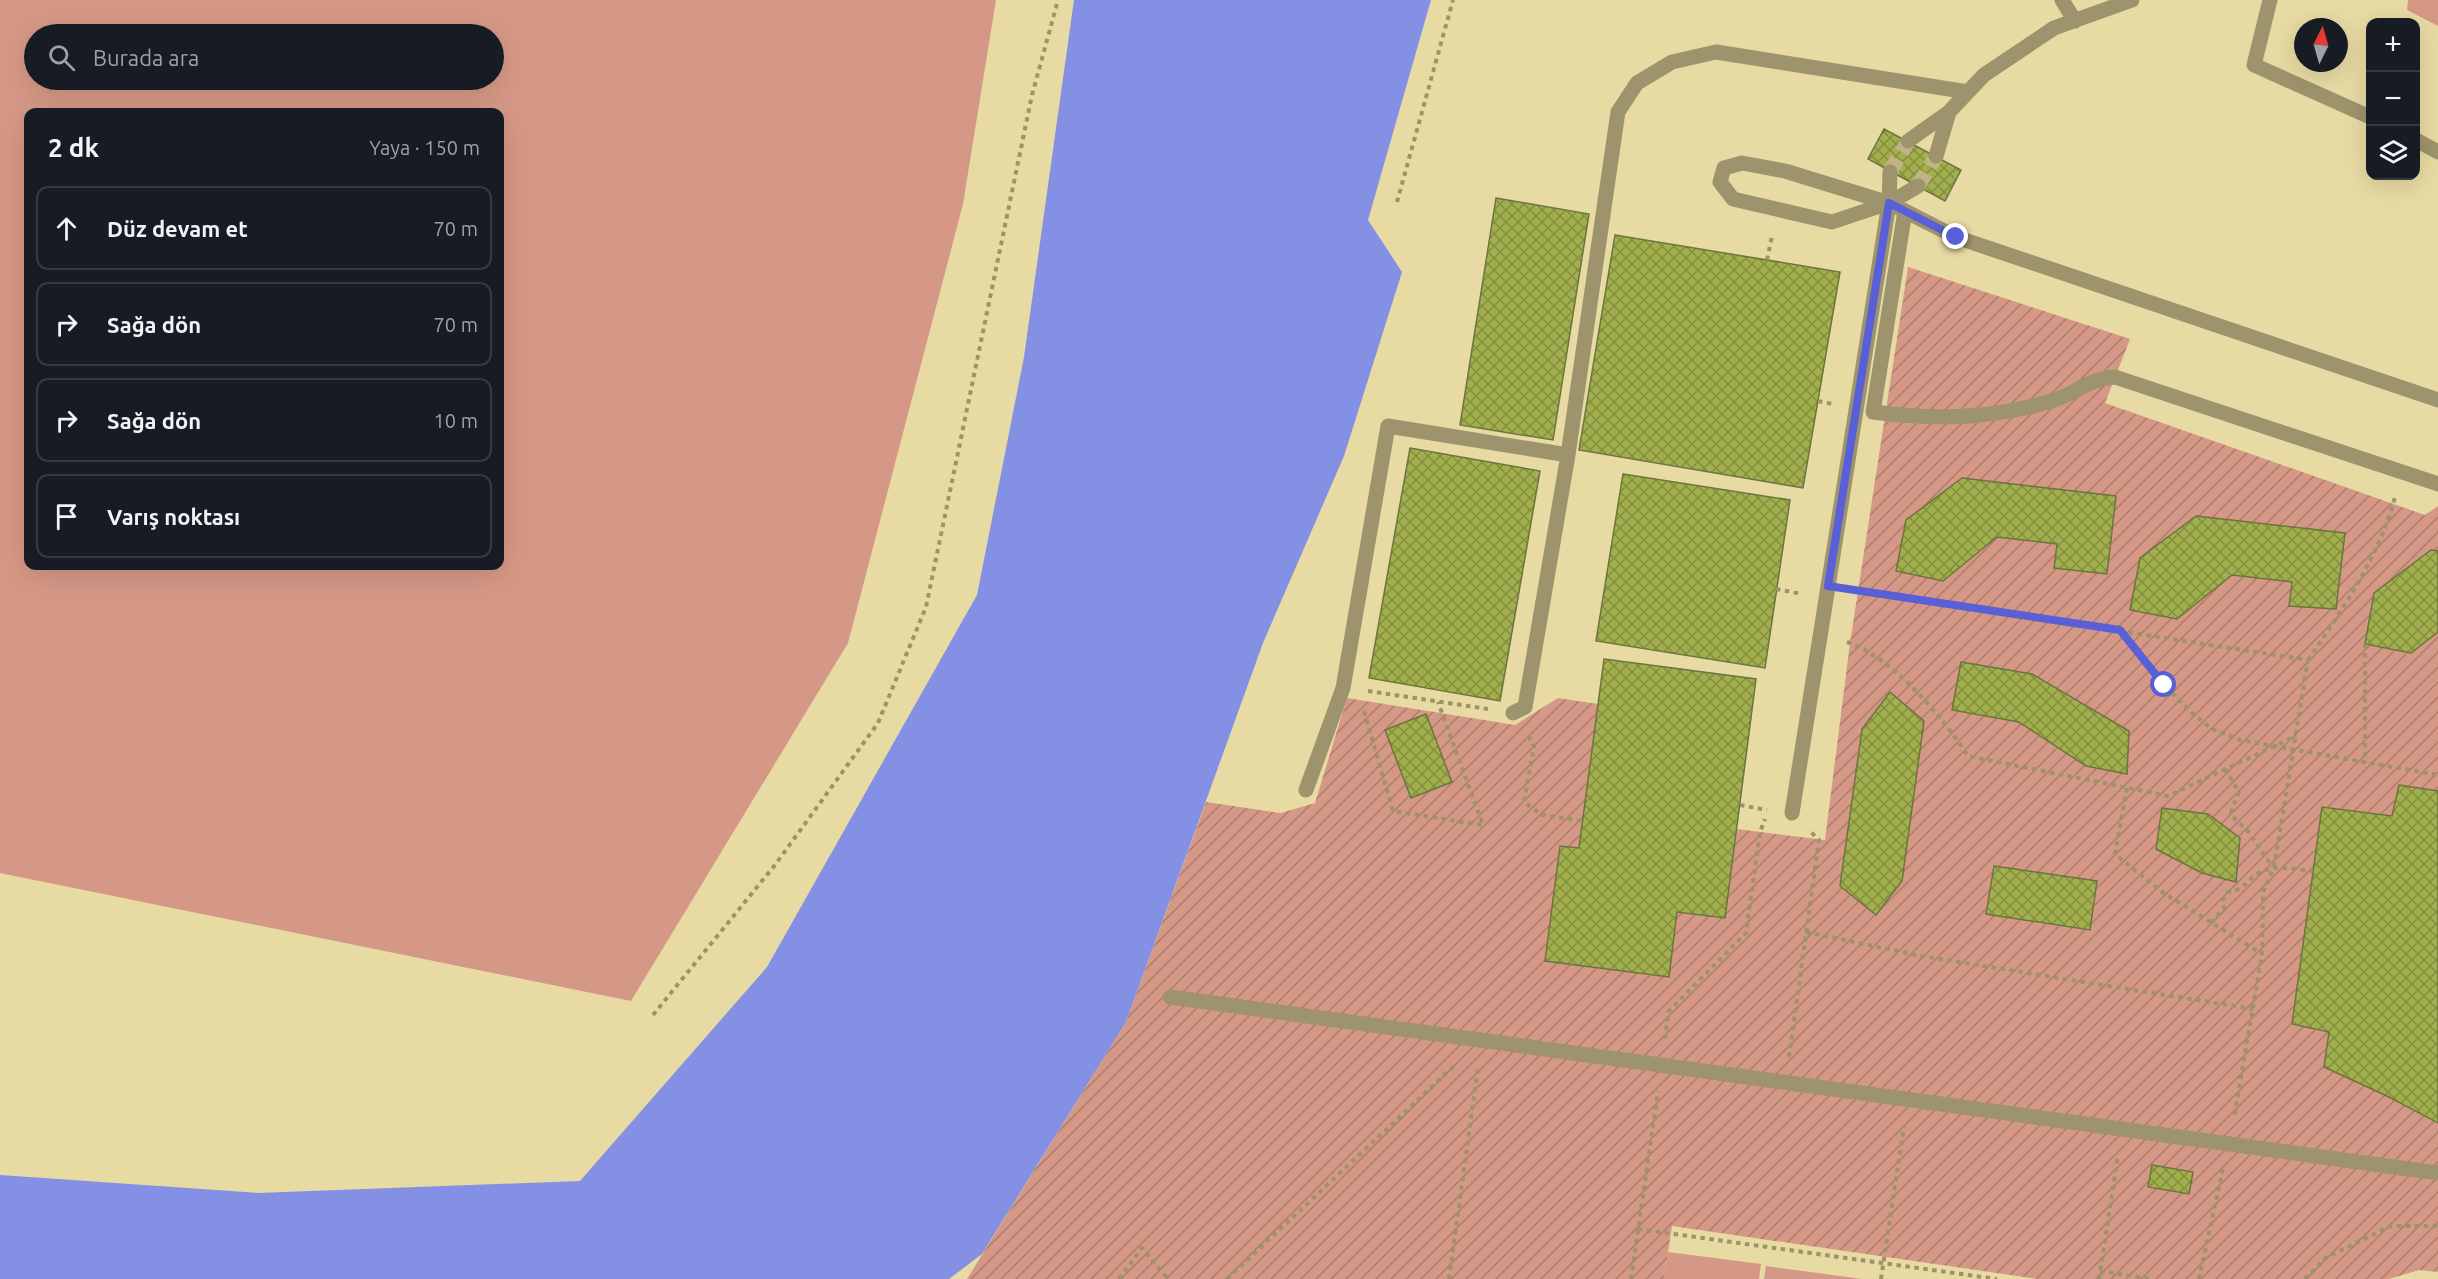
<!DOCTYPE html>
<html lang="tr">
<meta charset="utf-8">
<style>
:root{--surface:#171b24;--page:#20242c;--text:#f1f3f6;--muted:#9ea1a6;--line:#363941}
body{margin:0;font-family:Ubuntu,sans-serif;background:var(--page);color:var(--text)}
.controls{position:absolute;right:18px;top:18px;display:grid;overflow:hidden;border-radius:12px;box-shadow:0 6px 24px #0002}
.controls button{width:54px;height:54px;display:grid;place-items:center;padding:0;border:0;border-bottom:2px solid var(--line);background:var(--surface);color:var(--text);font:30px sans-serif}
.compass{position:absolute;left:2294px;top:18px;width:54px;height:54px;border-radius:50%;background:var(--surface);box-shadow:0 6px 24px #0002;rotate:5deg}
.stop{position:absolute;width:18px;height:18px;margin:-14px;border:4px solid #595fd7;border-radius:50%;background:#fff}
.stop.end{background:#595fd7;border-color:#fff;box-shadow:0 2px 6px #0008}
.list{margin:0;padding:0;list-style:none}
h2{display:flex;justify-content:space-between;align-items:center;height:78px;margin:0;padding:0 24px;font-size:26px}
h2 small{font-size:20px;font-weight:400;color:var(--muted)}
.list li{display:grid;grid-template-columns:39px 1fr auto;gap:18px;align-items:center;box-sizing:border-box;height:84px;margin:0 12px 12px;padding:0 12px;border:2px solid var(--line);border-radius:12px}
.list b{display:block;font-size:22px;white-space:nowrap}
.list em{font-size:20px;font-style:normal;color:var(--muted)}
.icon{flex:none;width:33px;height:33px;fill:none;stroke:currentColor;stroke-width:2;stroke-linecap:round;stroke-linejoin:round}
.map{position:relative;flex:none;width:2438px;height:1279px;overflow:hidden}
.search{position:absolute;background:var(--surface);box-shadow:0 6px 24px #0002;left:24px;top:24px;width:480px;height:66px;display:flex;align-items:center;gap:15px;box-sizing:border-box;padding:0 21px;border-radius:33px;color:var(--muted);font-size:22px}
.panel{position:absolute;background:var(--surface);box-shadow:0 6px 24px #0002;left:24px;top:108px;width:480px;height:462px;border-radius:12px}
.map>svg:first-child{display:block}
.grass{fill:#d69886;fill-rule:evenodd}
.garden{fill:url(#garden-furrows)}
.water{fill:#8390e3}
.building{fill:url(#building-cross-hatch);stroke:#6c7440;stroke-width:1.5}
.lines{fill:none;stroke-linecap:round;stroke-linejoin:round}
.minor-tunnel{stroke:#c0b483;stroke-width:15;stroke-dasharray:15 8;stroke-linecap:butt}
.path{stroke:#9d9268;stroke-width:4;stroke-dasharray:4.5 4.5;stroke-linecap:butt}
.minor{stroke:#9d936c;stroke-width:15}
.route{stroke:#595fd7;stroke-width:8}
</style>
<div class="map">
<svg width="2438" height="1279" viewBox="0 0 2438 1279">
<defs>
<pattern id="garden-furrows" width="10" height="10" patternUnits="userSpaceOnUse" patternTransform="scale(1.5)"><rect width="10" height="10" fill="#d69886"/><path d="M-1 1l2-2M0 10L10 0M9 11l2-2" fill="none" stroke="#ad7b6c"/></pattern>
<pattern id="building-cross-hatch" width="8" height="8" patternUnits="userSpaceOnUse" patternTransform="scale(1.5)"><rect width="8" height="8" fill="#a2af4d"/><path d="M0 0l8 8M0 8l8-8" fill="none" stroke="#838e3e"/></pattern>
</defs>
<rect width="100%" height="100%" fill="#e8daa3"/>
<path class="grass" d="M0,0H996L963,204L848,643L631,1001L0,873ZM494,34V80H34V34ZM28,112H500V566H28Z
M2408,0H2438V26L2407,10Z
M1668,1252L1761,1264L1759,1279H1664Z
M1766,1266L1862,1279H1764Z"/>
<path class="garden" d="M1908,267L2130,339L2105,403L2425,515L2438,506V1272L2419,1270L2389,1279H2038L1672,1226L1664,1279H967L1126,1022L1206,802L1281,813L1315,803L1347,698L1515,725L1558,698L1598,704L1579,848L1560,846L1545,961L1668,977L1677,912L1725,917L1737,829L1825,840L1850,643Z"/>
<path class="water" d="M1074,0H1431L1368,220L1402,272L1344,456L1263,643L1126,1022L982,1254L949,1279H0V1175L258,1193L580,1181L767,967L977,595L1024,357Z"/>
<path class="building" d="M1884,129L1961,170L1945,201L1868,159Z
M1496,198L1589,214L1553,440L1460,425Z
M1615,235L1840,272L1803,488L1579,450Z
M1410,448L1540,471L1500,701L1369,678Z
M1623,474L1790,500L1765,668L1596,641Z
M1962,478L2116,496L2107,574L2054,568L2057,544L1997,537L1943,581L1896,571L1906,520Z
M2196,516L2345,533L2336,609L2289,606L2292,582L2232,575L2177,619L2130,610L2140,558Z
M2431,550L2438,551V632L2411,653L2365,644L2374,593Z
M1604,659L1756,679L1725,918L1677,912L1669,977L1545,961L1560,846L1579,848Z
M1961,662L2032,674L2129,731L2127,774L2086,766L2019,722L1952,710Z
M1890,692L1924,721L1902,881L1876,915L1840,886L1862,729Z
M1426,714L1452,782L1411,798L1385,730Z
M2399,785L2438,791V1123L2389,1097L2324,1067L2329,1032L2292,1024L2322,807L2392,816Z
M2162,808L2208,814L2240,838L2236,882L2202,873L2156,849Z
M1994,866L2097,881L2090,930L1986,914Z
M2152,1165L2193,1172L2189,1194L2148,1187Z"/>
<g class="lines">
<path class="minor-tunnel" d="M1890,172L1908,141
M1918,186L1936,156"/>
<path class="path" d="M1397,202L1453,0
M1767,260L1772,236
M1818,401L1832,404
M1776,589L1802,594
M1853,590L2308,660L2274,867L2263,892L2262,955L2234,1117
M2120,631L2164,685L2192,713L2212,729L2240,740L2438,775
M1847,642C1893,658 1941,715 1968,756L2168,796L2296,736
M2365,644V763
M2308,660C2343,609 2379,557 2395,497
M1368,691L1488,709
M1364,711L1393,811L1483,825L1438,702
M1528,736L1534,746L1524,802L1542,815L1583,821
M2225,769L2239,792L2231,812C2234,822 2244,825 2250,834C2258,845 2264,856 2273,867
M2127,788L2115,854L2162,892L2262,954
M1740,805L1767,810
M2211,923L2224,908L2223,899L2228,892C2243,891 2247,880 2260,872C2276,864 2296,870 2313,871
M1806,932L1921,956L2253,1009
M653,1015L775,865L878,723L926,607L1032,95L1058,0
M1665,1039L1668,1012L1746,933L1760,832L1765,819
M1789,1057L1819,840L1809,830
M1638,1229L1997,1279
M2100,1271L2151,1279
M1119,1279L1142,1248L1168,1279
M1227,1279L1455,1065
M1449,1279L1478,1067
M1631,1279L1658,1091
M1881,1279L1904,1126
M2099,1279L2118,1155
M2199,1279L2223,1168
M2305,1279L2327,1257L2391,1226H2438"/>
<path class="minor" d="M2062,0L2075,21
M2270,0L2254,65L2370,117
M2416,140L2438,152
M1908,141L1949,112L1984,75L2054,28L2132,0
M1936,156L1949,112
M1890,172L1889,203L1918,186
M1889,203L1832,222L1733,199L1720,182L1724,168L1742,163L1785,171L1889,203L1956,237L2438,400
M1905,211L1873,412C1935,420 1991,419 2051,401C2076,394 2087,379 2115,377L2438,484
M1513,713L1525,707L1568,455L1618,112L1637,83L1672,62L1716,52L1968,92
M1306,790L1343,688L1388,426L1568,455
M1792,813L1889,203
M1170,997L2438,1173"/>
</g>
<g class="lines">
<path class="route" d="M1956,237L1889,203L1828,586L2120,630L2164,685"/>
</g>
</svg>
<div class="controls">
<button>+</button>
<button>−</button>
<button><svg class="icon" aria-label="layers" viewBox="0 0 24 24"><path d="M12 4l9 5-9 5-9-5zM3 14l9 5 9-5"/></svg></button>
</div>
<svg class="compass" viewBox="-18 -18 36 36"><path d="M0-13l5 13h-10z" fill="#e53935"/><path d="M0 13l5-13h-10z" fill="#9ea1a6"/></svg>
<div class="stop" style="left:2164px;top:685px"></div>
<div class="stop end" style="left:1956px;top:237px"></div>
<div class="search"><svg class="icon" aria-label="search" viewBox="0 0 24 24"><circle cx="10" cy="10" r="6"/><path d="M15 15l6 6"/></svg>Burada ara</div>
<section class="panel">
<h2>2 dk<small>Yaya · 150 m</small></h2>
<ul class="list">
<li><svg class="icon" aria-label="ahead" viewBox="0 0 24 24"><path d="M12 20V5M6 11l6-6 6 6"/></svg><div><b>Düz devam et</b></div><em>70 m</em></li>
<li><svg class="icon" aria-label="right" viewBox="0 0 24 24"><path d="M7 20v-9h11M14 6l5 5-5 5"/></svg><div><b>Sağa dön</b></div><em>70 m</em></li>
<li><svg class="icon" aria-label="right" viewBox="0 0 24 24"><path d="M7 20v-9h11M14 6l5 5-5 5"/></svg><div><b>Sağa dön</b></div><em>10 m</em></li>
<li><svg class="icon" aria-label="arrive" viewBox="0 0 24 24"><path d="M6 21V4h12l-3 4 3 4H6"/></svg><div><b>Varış noktası</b></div></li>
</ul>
</section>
</div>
